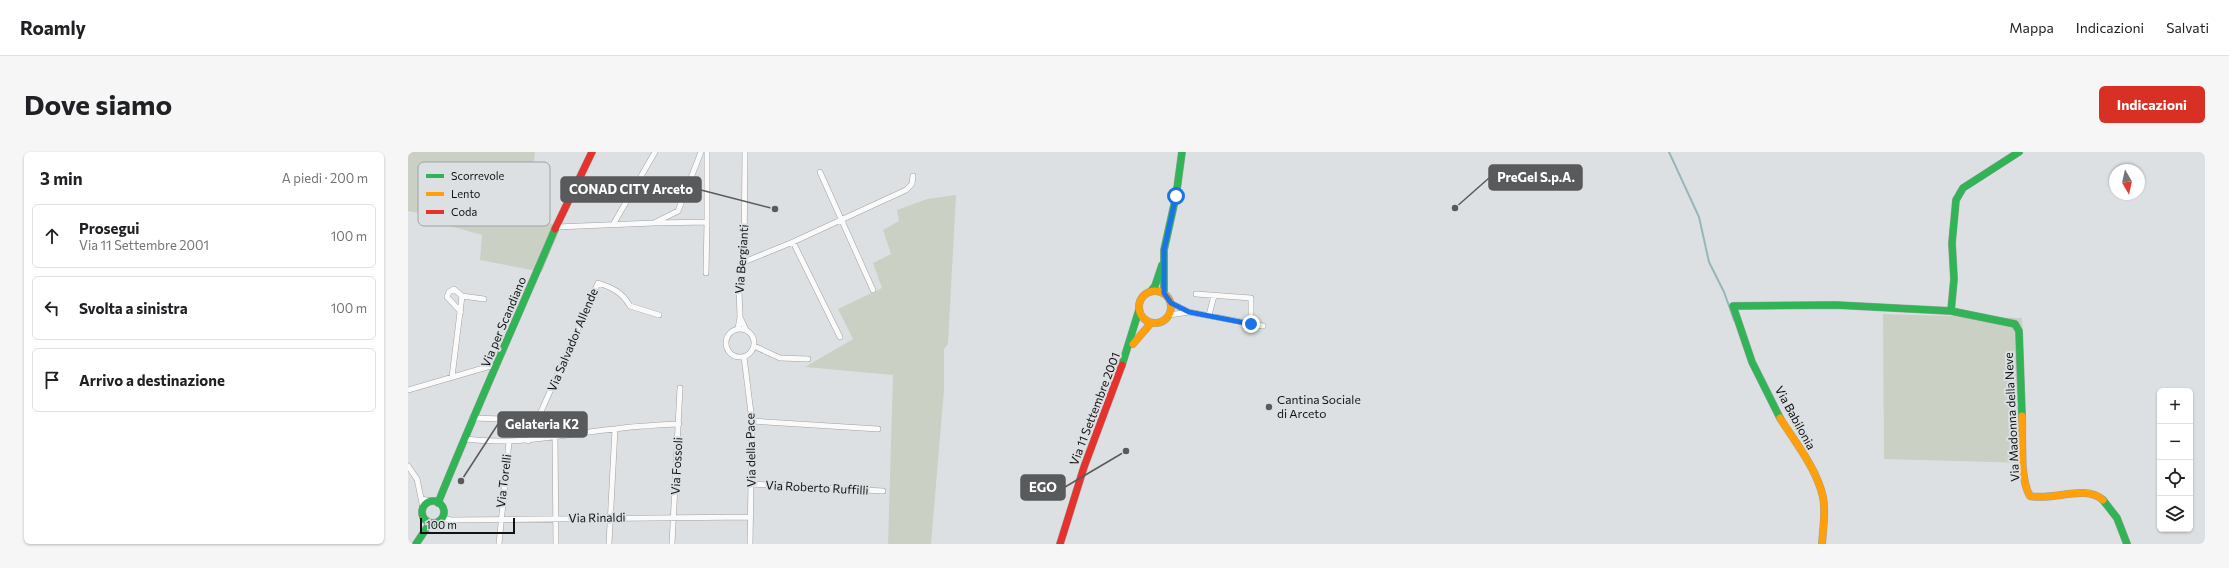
<!DOCTYPE html>
<html lang="it">
<meta charset="utf-8">
<style>
:root{--surface:#fff;--page:#f6f6f6;--text:#202124;--muted:#757577;--line:#e0e0e0;--accent:#d93025}
body{margin:0;font-family:Commissioner,sans-serif;background:var(--page);color:var(--text)}
.controls{position:absolute;right:12px;bottom:12px;display:grid;overflow:hidden;border-radius:6px;box-shadow:0 1px 3px #0004}
.controls button{width:36px;height:36px;display:grid;place-items:center;padding:0;border:0;border-bottom:1px solid var(--line);background:var(--surface);color:var(--text);font:20px sans-serif}
.compass{position:absolute;left:1701px;top:12px;width:36px;height:36px;border-radius:50%;background:var(--surface);box-shadow:0 1px 3px #0004;rotate:171deg}
.scale{position:absolute;left:12px;bottom:10px;width:95px;box-sizing:border-box;padding-left:4px;border:2px solid #101213;border-top:0;font-size:11px;line-height:14px;white-space:nowrap;color:#101213;-webkit-text-stroke:3px #dce0e3;paint-order:stroke}
.stop{position:absolute;width:12px;height:12px;margin:-9px;border:3px solid #1a73e8;border-radius:50%;background:#fff}
.stop.end{background:#1a73e8;border-color:#fff;box-shadow:0 1px 4px #0008}
.list{margin:0;padding:0;list-style:none}
h2{display:flex;justify-content:space-between;align-items:center;height:52px;margin:0;padding:0 16px;font-size:17px}
h2 small{font-size:13px;font-weight:400;color:var(--muted)}
.list li{display:grid;grid-template-columns:26px 1fr auto;gap:12px;align-items:center;box-sizing:border-box;height:64px;margin:0 8px 8px;padding:0 8px;border:1px solid var(--line);border-radius:6px}
.list b{display:block;font-size:15px;white-space:nowrap}
.list p{margin:0;font-size:13px;white-space:nowrap;color:var(--muted)}
.list em{font-size:13px;font-style:normal;color:var(--muted)}
.icon{flex:none;width:22px;height:22px;fill:none;stroke:currentColor;stroke-width:2;stroke-linecap:round;stroke-linejoin:round}
.map{position:relative;flex:none;width:1797px;height:392px;overflow:hidden;border-radius:6px}
header{display:flex;align-items:center;gap:24px;box-sizing:border-box;height:56px;padding:0 20px;background:var(--surface);border-bottom:1px solid var(--line)}
header strong{font-size:19px}
nav{display:flex;gap:22px;margin-inline-start:auto;font-size:14px}
.intro{display:flex;align-items:center;justify-content:space-between;box-sizing:border-box;height:96px;padding:0 24px}
h1{margin:0;font-size:28px}
.button{padding:10px 18px;border-radius:6px;background:var(--accent);color:#fff;font-size:14px;font-weight:700}
main{display:flex;gap:24px;padding:0 24px}
aside{flex:1;background:var(--surface);border-radius:6px;box-shadow:0 1px 3px #0004}
.map>svg:first-child{display:block}
.green{fill:#cbd0c4}
.lines{fill:none;stroke-linecap:round;stroke-linejoin:round}
.stream{stroke:#96b7ba;stroke-width:2}
.street-casing{stroke:#9fa1a3;stroke-width:6}
.fast-casing{stroke:#9fa1a3;stroke-width:8}
.slow-casing{stroke:#9fa1a3;stroke-width:8}
.jam-casing{stroke:#9fa1a3;stroke-width:8}
.street{stroke:#fafafb;stroke-width:5}
.fast{stroke:#30b455;stroke-width:7}
.slow{stroke:#ff9f0a;stroke-width:7}
.jam{stroke:#e5322d;stroke-width:7}
.route{stroke:#1a73e8;stroke-width:5}
.poi-dot{fill:#585a5b;stroke:#dce0e3;stroke-width:1.5}
.labels{text-anchor:middle;stroke-width:4;stroke-linejoin:round;paint-order:stroke}
.street-label{font-size:12px;fill:#101213;stroke:#dce0e3}
.poi-label{font-size:12px;fill:#101213;stroke:#dce0e3;text-anchor:start}
.key{fill:#dce0e3;stroke:#9fa2a5;stroke-width:1}
.key-label{font-size:11px;fill:#101213}
.leader{fill:none;stroke:#585a5b;stroke-width:1.5}
.callout-dot{fill:#585a5b;stroke:#dce0e3;stroke-width:1.5}
.callout{fill:#585a5b;stroke:#585a5b;stroke-width:1.5}
.callout-label{font-size:13px;text-anchor:middle;font-weight:bold;fill:#fff}
</style>
<header>
<strong>Roamly</strong>
<nav><a>Mappa</a><a>Indicazioni</a><a>Salvati</a></nav>
</header>
<div class="intro"><h1>Dove siamo</h1><a class="button">Indicazioni</a></div>
<main>
<aside>
<h2>3 min<small>A piedi · 200 m</small></h2>
<ul class="list">
<li><svg class="icon" aria-label="ahead" viewBox="0 0 24 24"><path d="M12 20V5M6 11l6-6 6 6"/></svg><div><b>Prosegui</b><p>Via 11 Settembre 2001</p></div><em>100 m</em></li>
<li><svg class="icon" aria-label="left" viewBox="0 0 24 24"><path d="M17 20v-9H6M10 6l-5 5 5 5"/></svg><div><b>Svolta a sinistra</b></div><em>100 m</em></li>
<li><svg class="icon" aria-label="arrive" viewBox="0 0 24 24"><path d="M6 21V4h12l-3 4 3 4H6"/></svg><div><b>Arrivo a destinazione</b></div></li>
</ul>
</aside>
<div class="map">
<svg width="1797" height="392" viewBox="0 0 1797 392">
<rect width="100%" height="100%" fill="#dde0e2"/>
<path class="green" d="M0,0H127L119,66L153,74L134,120L72,108L74,83L39,73L40,66L0,59Z
M548,43L540,192L536,197V238L523,392H480L485,223L397,215L445,187L430,157L474,136L465,111L483,102L475,78L491,69L489,58L519,47Z
M1475,162L1614,166L1619,311L1476,307Z"/>
<g class="lines">
<path class="stream" d="M1261,0L1291,65L1301,110L1316,140L1326,168"/>
<g class="street-casing">
<path id="street" d="M412,20L465,138
M206,71L247,0
M248,71L299,70V0
M148,75L246,71L270,59L293,0
M385,90L432,185
M336,110L385,90L498,38L504,32L505,24
M298,121L299,70
M788,142L843,146V172
M54,144L76,147
M781,160L855,174
M761,163L781,160L763,151
M801,163L806,144
M332,165L331,138L336,110L337,0
M318 191a14 14 0 1 1 28 0a14 14 0 1 1-28 0Z
M330,177L332,165L338,178
M346,194L372,206L400,207
M336,205L344,269L342,392
M44,225L54,144L46,137L41,140L39,145L53,160
M0,238L79,215L89,214
M64,266L131,268
M344,269L470,277
M147,285L148,392
M57,287C110,294 155,282 207,277C228,274 250,273 271,272
M120,289L190,131C205,136 214,140 222,154L251,163
M0,314L9,327L15,356
M344,332L475,339
M14,347L27,350
M34,366L43,368L343,365
M91,392L101,290
M201,392L207,277
M264,392L272,236"/>
</g>
<g class="fast-casing">
<path id="fast" d="M1611,0L1555,36L1548,48L1544,91L1546,127L1543,159L1607,172L1611,179L1614,264
M743,139L747,134L754,113
M756,141V98L768,44L774,0
M714,213L731,158
M1372,266L1344,210L1325,154L1428,153L1543,159
M1695,348L1709,366L1719,392
M14 360a11 11 0 1 1 22 0a11 11 0 1 1-22 0Z
M30,351C67,259 108,169 147,77
M8,392L22,371"/>
</g>
<g class="slow-casing">
<path id="slow" d="M731 155a16 16 0 1 1 32 0a16 16 0 1 1-32 0Z
M725,192L743,171
M1614,264C1615,285 1611,326 1622,344C1646,349 1677,332 1695,348
M1372,266C1387,290 1409,317 1415,345C1418,360 1415,377 1414,392"/>
</g>
<g class="jam-casing">
<path id="jam" d="M147,77L184,0
M652,392L676,315L714,213"/>
</g>
<use href="#street" class="street"/>
<use href="#fast" class="fast"/>
<use href="#slow" class="slow"/>
<use href="#jam" class="jam"/>
</g>
<g class="lines">
<path class="route" d="M768,44L756,98V141L763,151L781,160L843,172"/>
</g>
<circle class="poi-dot" cx="861" cy="255" r="4"/>
<g class="labels">
<g class="street-label">
<text transform="translate(334 107) rotate(-86)" y="4">Via Bergianti</text>
<text transform="translate(96 170) rotate(-67)" y="4">Via per Scandiano</text>
<text transform="translate(165 188) rotate(-67)" y="4">Via Salvador Allende</text>
<text transform="translate(687 257) rotate(-69)" y="4">Via 11 Settembre 2001</text>
<text transform="translate(1604 265) rotate(-93)" y="4">Via Madonna della Neve</text>
<text transform="translate(1387 266) rotate(61)" y="4">Via Babilonia</text>
<text transform="translate(343 298) rotate(-91)" y="4">Via della Pace</text>
<text transform="translate(269 314) rotate(-87)" y="4">Via Fossoli</text>
<text transform="translate(96 329) rotate(-83)" y="4">Via Torelli</text>
<text transform="translate(409 336) rotate(3)" y="4">Via Roberto Ruffilli</text>
<text transform="translate(189 366) rotate(-1)" y="4">Via Rinaldi</text>
</g>
<g class="poi-label">
<text x="869" y="252">Cantina Sociale<tspan x="869" dy="14">di Arceto</tspan></text>
</g>
</g>
<rect x="10" y="10" width="132" height="64" rx="6" class="key"/>
<rect x="18" y="22" width="18" height="4" fill="#30b455"/>
<rect x="18" y="40" width="18" height="4" fill="#ff9f0a"/>
<rect x="18" y="58" width="18" height="4" fill="#e5322d"/>
<g class="key-label">
<text x="43" y="28">Scorrevole</text>
<text x="43" y="46">Lento</text>
<text x="43" y="64">Coda</text>
</g>
<path class="leader" d="M1047 56L1081 26M367 57L293 38M53 329L90 272M718 299L657 335"/>
<g class="callout-dot">
<circle cx="1047" cy="56" r="4"/>
<circle cx="367" cy="57" r="4"/>
<circle cx="53" cy="329" r="4"/>
<circle cx="718" cy="299" r="4"/>
</g>
<g class="callout">
<rect x="1081" y="13" width="93" height="25" rx="4"/>
<rect x="153" y="25" width="140" height="25" rx="4"/>
<rect x="90" y="260" width="89" height="25" rx="4"/>
<rect x="613" y="323" width="44" height="25" rx="4"/>
</g>
<g class="callout-label">
<text x="1128" y="30">PreGel S.p.A.</text>
<text x="223" y="42">CONAD CITY Arceto</text>
<text x="134" y="277">Gelateria K2</text>
<text x="635" y="340">EGO</text>
</g>
</svg>
<div class="controls">
<button>+</button>
<button>−</button>
<button><svg class="icon" aria-label="locate" viewBox="0 0 24 24"><circle cx="12" cy="12" r="6"/><path d="M12 2v4M12 18v4M2 12h4M18 12h4"/></svg></button>
<button><svg class="icon" aria-label="layers" viewBox="0 0 24 24"><path d="M12 4l9 5-9 5-9-5zM3 14l9 5 9-5"/></svg></button>
</div>
<svg class="compass" viewBox="-18 -18 36 36"><path d="M0-13l5 13h-10z" fill="#e53935"/><path d="M0 13l5-13h-10z" fill="#757577"/></svg>
<div class="scale">100 m</div>
<div class="stop" style="left:768px;top:44px"></div>
<div class="stop end" style="left:843px;top:172px"></div>
</div>
</main>
